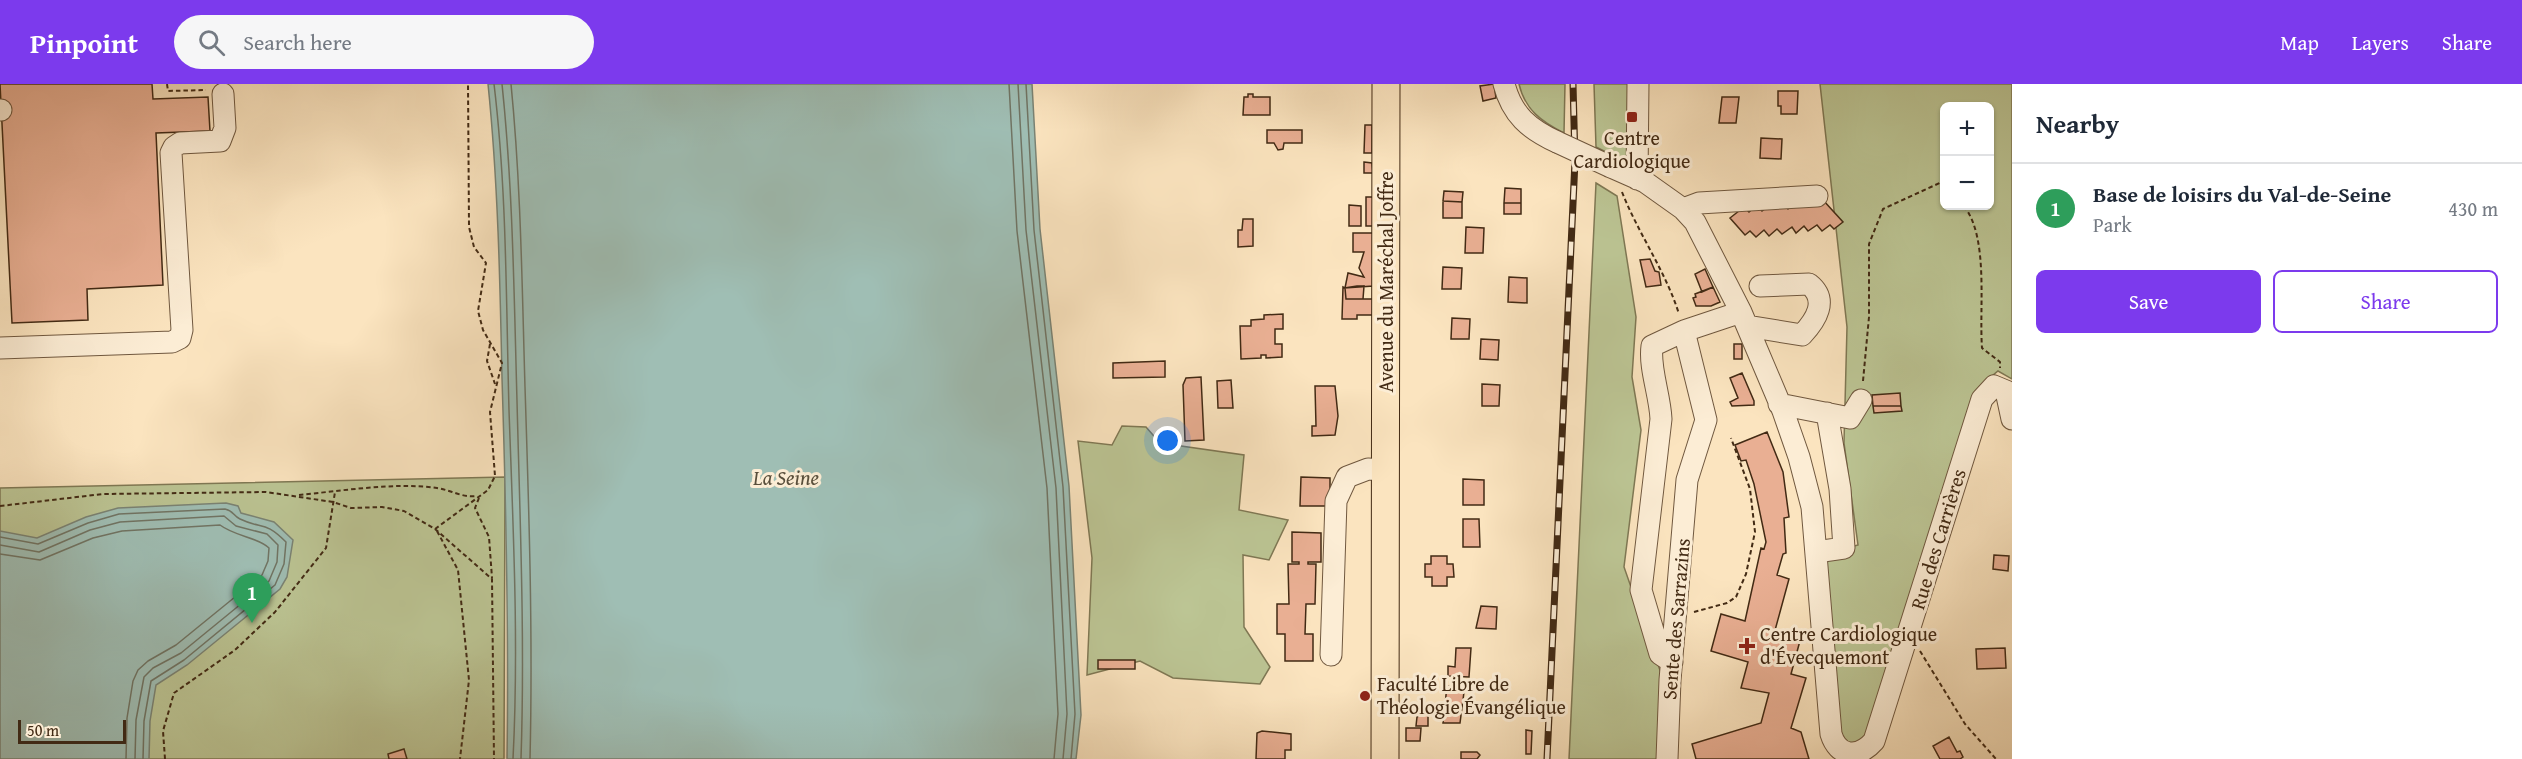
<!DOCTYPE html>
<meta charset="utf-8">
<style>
:root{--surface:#fff;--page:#f6f6f7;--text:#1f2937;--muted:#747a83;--line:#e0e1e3;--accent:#7c3aed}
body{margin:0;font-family:"Gentium Book Plus",serif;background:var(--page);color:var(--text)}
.controls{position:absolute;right:18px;top:18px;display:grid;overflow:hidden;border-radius:9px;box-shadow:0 2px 4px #0004}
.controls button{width:54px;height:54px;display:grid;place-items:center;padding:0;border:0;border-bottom:2px solid var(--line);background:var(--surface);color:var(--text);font:30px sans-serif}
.scale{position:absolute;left:18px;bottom:15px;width:108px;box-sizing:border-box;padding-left:6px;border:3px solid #422a14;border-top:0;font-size:16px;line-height:21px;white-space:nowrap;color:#422a14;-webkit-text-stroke:4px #fcedd5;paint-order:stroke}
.you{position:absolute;left:1168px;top:357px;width:21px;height:21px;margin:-15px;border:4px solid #fff;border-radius:50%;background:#1a73e8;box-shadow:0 0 0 9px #1a73e833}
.badge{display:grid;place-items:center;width:39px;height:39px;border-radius:50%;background:var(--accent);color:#fff;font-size:20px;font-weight:700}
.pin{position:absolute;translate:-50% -50px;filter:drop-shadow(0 2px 3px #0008)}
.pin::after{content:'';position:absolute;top:32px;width:21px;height:18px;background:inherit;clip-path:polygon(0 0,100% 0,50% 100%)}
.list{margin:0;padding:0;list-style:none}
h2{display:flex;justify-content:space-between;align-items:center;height:78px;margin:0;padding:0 24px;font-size:26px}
h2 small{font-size:20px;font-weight:400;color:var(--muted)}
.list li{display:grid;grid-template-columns:39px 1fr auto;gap:18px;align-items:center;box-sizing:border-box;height:90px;padding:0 24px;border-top:2px solid var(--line)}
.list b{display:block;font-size:22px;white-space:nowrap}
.list p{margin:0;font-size:20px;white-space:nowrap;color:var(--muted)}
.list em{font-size:20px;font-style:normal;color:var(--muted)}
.actions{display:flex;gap:12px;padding:18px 24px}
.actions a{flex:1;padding:14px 0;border:2px solid var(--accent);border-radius:9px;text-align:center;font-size:21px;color:var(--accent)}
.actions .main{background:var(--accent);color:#fff}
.icon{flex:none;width:33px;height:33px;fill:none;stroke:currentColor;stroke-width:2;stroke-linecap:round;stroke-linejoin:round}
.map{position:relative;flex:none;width:2012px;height:675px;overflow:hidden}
header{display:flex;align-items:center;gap:36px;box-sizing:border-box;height:84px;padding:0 30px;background:var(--accent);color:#fff}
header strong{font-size:28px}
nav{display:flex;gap:33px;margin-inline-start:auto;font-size:21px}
.search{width:420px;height:54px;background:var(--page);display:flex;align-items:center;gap:15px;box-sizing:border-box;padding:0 21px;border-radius:33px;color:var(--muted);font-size:22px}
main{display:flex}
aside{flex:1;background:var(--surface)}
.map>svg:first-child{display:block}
.green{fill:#bcc594;stroke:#7f7854;stroke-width:1.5;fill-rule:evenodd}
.water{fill:#9fbeb4;stroke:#7a8374;stroke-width:1.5}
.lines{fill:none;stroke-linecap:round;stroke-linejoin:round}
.shore{stroke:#707464;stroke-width:1.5}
.building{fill:#e9af93;stroke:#422a14;stroke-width:1.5}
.minor-casing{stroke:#70583f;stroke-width:23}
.major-casing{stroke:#422a14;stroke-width:29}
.path{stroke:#422a14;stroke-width:2;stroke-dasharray:4.5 3;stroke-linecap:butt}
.minor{stroke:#fcedd5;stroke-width:21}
.major{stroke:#fbe4bf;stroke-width:27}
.rail-casing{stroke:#422a14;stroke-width:7}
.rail{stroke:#fcedd5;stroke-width:4.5;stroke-dasharray:14;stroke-linecap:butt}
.minor-bridge-casing{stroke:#70583f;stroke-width:23;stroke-linecap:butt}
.minor-bridge{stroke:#fcedd5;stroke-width:21}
.poi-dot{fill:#8f2418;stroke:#fcedd5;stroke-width:2}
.labels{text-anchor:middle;stroke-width:6;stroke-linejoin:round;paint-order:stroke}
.poi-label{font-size:20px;fill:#422a14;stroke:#fcedd5;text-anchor:start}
.street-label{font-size:20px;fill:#422a14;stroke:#fcedd5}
.water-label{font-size:21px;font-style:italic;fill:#594f3c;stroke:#fcedd5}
</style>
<header>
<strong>Pinpoint</strong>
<div class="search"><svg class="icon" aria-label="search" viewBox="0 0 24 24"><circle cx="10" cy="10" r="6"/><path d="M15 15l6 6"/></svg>Search here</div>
<nav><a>Map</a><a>Layers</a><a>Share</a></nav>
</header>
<main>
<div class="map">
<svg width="2012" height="675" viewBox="0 0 2012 675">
<rect width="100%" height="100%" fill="#fbe4bf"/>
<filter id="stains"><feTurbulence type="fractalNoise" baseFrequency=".00333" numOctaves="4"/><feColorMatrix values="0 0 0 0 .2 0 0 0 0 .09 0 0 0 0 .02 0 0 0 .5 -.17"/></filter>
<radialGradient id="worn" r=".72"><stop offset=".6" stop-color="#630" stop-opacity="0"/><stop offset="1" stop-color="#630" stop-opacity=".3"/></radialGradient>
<path class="green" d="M1519,0H1565L1564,49C1542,38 1525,26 1519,0Z
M1594,0H1628L1632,81L1596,63Z
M1820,0H2012V295L1998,287L1986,297L1868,655L1859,662L1841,656L1826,470L1858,461L1844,359L1847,243ZM1944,22H1990V122H1944Z
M1596,99L1617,112L1636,233L1632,293L1641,346L1624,483L1662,592L1657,675H1569Z
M1122,342L1146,343L1160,359L1244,371L1239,426L1288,436L1269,476L1243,471L1244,543L1270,583L1260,600L1173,594L1140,577L1087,591L1092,474L1078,357L1112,361Z
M505,393L504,675H0V404Z"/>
<path class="water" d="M488,0H1032L1040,145L1069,402L1081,631L1076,675H507C509,548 506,421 502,294C500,196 498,98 488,0Z
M226,419L238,422L241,429L274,438L293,456L287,493L280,505L187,581L156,601L150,637L149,675H0V447L37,454L86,433L118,424Z"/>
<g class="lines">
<path class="shore" d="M494,0C507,108 506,217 509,326C513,442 519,559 513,675
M502,0C513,105 514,211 517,317C520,436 525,556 521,675
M511,0C521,101 522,202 525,303C529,427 533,551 530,675
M1009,0L1017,147L1047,404L1058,630L1054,675
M1018,0L1026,146L1056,404L1067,630L1063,675
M1026,0L1034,146L1063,403L1075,630L1071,675
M0,453L38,460L88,439L119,430L225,425C234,427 233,432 240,435C263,446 264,436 286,458L284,480L275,501L184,576L151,597L144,637L143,675
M0,461L39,468L90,446L120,438L224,432L236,442L267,450L278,461L277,478L269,497L181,569L153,584L144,593L136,636L135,675
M0,470L40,476L93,454L122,447L220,441C236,453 258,453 269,464L268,477L262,491L176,561L148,577L138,586L133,597L127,634L126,675"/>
</g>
<path class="building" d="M0,0H152L153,15L208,13L210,47L156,49L163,201L87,205L88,236L12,239Z
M1494,0L1496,14L1483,17L1480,2Z
M1778,7H1798L1797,30H1781V22H1778Z
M1248,10H1253V13H1270V31H1243L1244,13H1248Z
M1722,13H1739L1736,39H1719Z
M1365,41H1372V69H1364Z
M1267,46H1302V59H1284L1283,65L1278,66L1274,59H1267Z
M1761,54L1782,55L1781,75L1760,74Z
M1364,78L1372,79L1373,89H1364Z
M1505,104L1521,105V119H1504Z
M1444,107L1463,108L1462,118L1443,117Z
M1366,113H1373V142H1366Z
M1823,116L1843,138L1834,145L1830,141L1822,147L1817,141L1808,147L1804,142L1796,149L1792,143L1782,150L1777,145L1769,152L1764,146L1756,153L1750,147L1745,151L1730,134L1744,123L1749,128L1757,121L1762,127L1771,120L1783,118L1788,125L1796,118Z
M1443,117L1462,118V134H1443Z
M1504,119H1521V130H1504Z
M1349,121L1361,122V142H1349Z
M1243,135H1253V162L1238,163V146H1242Z
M1466,143L1484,144L1483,169H1465Z
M1353,149H1373V202L1345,204L1348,189L1364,193L1359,184L1364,168H1353Z
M1650,175L1655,187L1659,188L1661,201L1646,203L1640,176Z
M1443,183L1462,184L1461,205H1442Z
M1705,185L1713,203L1702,208L1695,190Z
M1509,193L1527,194V219L1508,218Z
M1357,202H1364L1363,215H1346L1345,204Z
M1343,203L1345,204L1346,215H1373V231H1357V235H1342Z
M1713,203L1720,218L1711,222H1696L1693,214L1696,213L1695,210Z
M1283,230V245H1275V260H1282V273L1266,274V271H1261V274L1241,275L1240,242H1251V236L1264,235V231Z
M1452,234L1470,235L1469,255H1451Z
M1481,255L1499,256L1498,276L1480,275Z
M1734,260H1742V275H1734Z
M1165,277V293L1113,294V279Z
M1742,289L1754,317V321L1732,322L1730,318L1738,314L1730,294Z
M1201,293L1204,356L1185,357L1183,301L1186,294Z
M1231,296L1233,324H1218L1217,297Z
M1482,300L1500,301L1499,322H1482Z
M1315,302H1335L1338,332L1335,351L1312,352V342H1316Z
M1900,309L1901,322H1873L1872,311Z
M1873,322H1901L1902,327L1874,329Z
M1767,348L1783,388L1789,433L1784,434L1786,469L1783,470L1777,491L1789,495L1774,550L1778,551L1779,548L1801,553L1791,590L1806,594L1791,644L1801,648L1809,675H1696L1692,660L1761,639L1769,609L1741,604L1748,578L1711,567L1721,530L1745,537L1761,464L1764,465L1766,458L1754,400L1746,376L1741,377L1735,361Z
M1301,393L1330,394V422H1300Z
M1463,395L1484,396V421H1463Z
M1463,435H1479L1480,463H1463Z
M1292,448L1321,449V478H1308V480H1316L1315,520H1306L1305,550H1313V577H1285V550H1277V520H1289L1288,480H1299V478H1292Z
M1994,471L2009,472L2008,487L1993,485Z
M1431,472H1447V480H1453L1454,493H1447V502H1432V493H1425V480H1431Z
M1481,522L1497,523L1496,545L1476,544Z
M1456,564H1471L1469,593L1448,592V582L1455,583Z
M2005,564L2006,584L1977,585L1976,565Z
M1098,576H1135V585H1098Z
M1447,602L1458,603V608H1464L1460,639H1443Z
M1428,626V642H1416L1417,633Z
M1406,644H1421L1420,657H1406Z
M1526,646L1532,647L1531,670H1526Z
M1262,647L1291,650V666H1285V675H1256L1257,649Z
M1949,653L1957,668L1960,667L1963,673L1960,675H1940L1933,662Z
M404,665L407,675H389L388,670Z
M1461,668H1477L1480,671L1477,675H1461Z"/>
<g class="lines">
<g class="minor-casing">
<path id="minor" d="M1504,0C1512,31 1529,45 1557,58
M0,26H1
M1611,83L1645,98L1683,125L1695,138L1741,228L1783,327L1799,373L1812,423L1831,650C1838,673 1858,675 1874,657L1982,315L1994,302L2006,307L2012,335
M1637,95L1638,0
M1683,125L1699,119L1817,112
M1747,242L1802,251C1816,236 1829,216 1809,200L1760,202
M0,264L172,258L180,254L182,246L171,69L174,63L180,59L220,57L225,44L223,10
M1779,320L1850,334L1861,316
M1816,468L1844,464L1840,405L1827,329
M1331,571L1336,417L1347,393L1368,385L1386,386
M1672,578L1660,570L1641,506L1661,335C1660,311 1649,284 1652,262L1684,247
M1667,675L1670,596L1687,396L1706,336L1684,247L1741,228"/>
</g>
<g class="major-casing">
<path id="major" d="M1385,675L1386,0"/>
</g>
<path class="path" d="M167,0L168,7L206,6
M1622,108C1638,149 1666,188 1679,230
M1964,122C1989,154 1979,223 1982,264L2000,278V284
M490,260L487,277L495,300
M1863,297L1869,233V160L1883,125L1944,97
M299,411C341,407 395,398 437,404C451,406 462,414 477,412
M479,414L475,424L489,453L492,494
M0,422L103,410L266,408L333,418L351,424L382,423L404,427L435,445L492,495L494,675
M435,445L488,406L495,392L490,328L502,279L483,246L478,227L486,179L474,163L469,143L468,0
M437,447L458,486L469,596L460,675
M1694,528L1727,519L1736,513L1746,490L1755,448L1750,405L1731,354
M1920,567L1965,640L1996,675
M165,675L163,647L174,609L235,566L275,528L326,464L335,408"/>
<use href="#minor" class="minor"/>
<use href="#major" class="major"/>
<g class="rail-casing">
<path id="rail" d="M1547,675L1575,77L1573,0"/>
</g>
<use href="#rail" class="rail"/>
<g class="minor-bridge-casing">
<path id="minor-bridge" d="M1557,58L1611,83"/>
</g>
<use href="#minor-bridge" class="minor-bridge"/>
</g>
<g class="poi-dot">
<rect x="1626" y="27" width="12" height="12" rx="3"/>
<path d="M1744 553h6v6h6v6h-6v6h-6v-6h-6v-6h6z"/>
<circle cx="1365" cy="612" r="6"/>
</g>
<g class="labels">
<g class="poi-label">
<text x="1632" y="61" text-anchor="middle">Centre<tspan x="1632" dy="23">Cardiologique</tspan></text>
<text x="1760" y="557">Centre Cardiologique<tspan x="1760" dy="23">d'Évecquemont</tspan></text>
<text x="1377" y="607">Faculté Libre de<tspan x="1377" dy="23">Théologie Évangélique</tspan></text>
</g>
<g class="street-label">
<text transform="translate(1386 198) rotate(-90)" y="7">Avenue du Maréchal Joffre</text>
<text transform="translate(1938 455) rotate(-73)" y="7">Rue des Carrières</text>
<text transform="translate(1676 535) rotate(-85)" y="7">Sente des Sarrazins</text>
</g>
<g class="water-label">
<text x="786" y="401">La Seine</text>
</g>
</g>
<rect width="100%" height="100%" filter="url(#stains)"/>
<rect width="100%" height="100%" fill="url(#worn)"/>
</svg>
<div class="controls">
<button>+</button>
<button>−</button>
</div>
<div class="scale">50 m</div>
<div class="you"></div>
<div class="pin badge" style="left:252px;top:539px;background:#2e9e5b">1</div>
</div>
<aside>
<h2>Nearby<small></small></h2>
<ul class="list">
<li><span class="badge" style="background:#2e9e5b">1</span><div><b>Base de loisirs du Val-de-Seine</b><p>Park</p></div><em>430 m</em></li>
</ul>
<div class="actions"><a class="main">Save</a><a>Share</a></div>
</aside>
</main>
